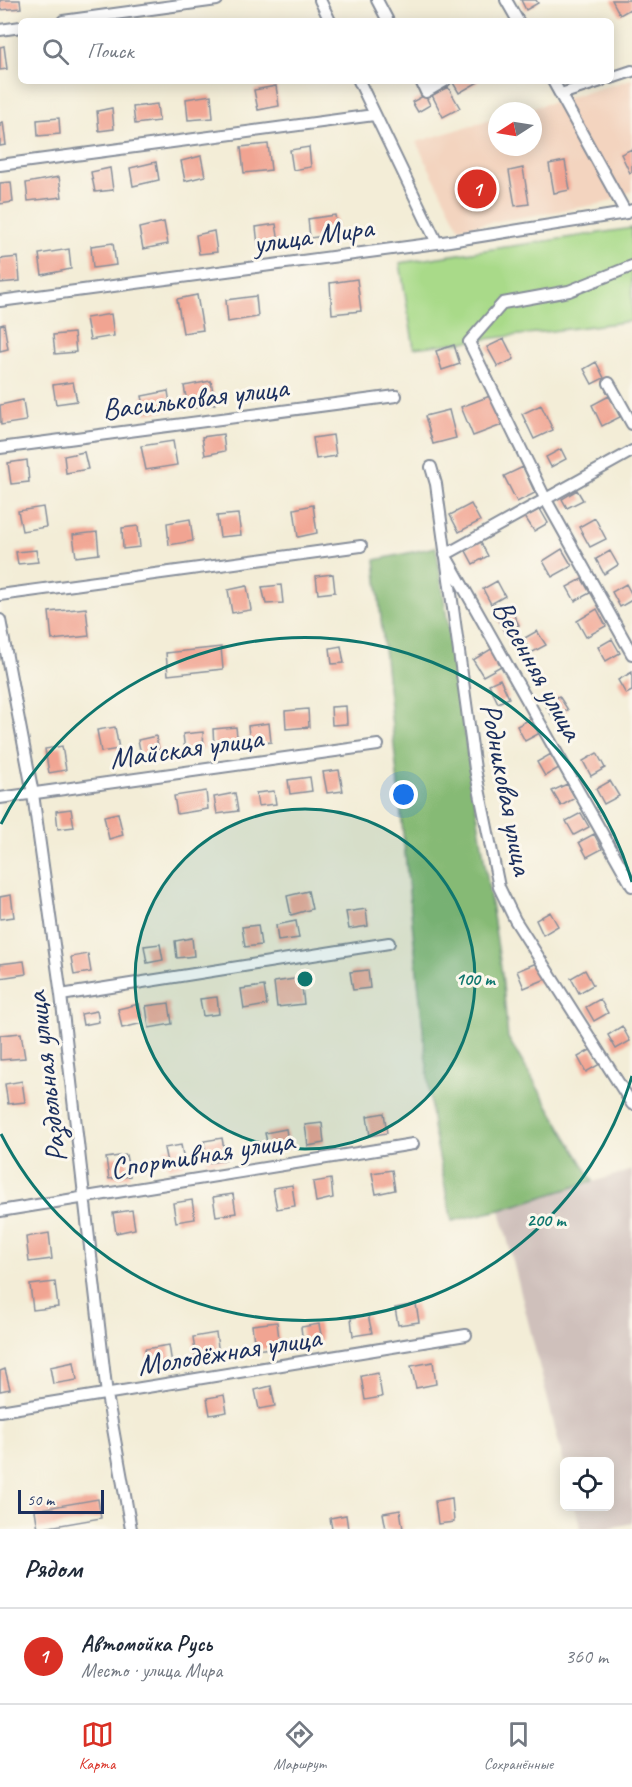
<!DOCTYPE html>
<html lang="ru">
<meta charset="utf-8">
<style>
:root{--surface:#fff;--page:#f2f2f3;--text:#1f2937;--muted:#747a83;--line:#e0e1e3;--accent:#d93025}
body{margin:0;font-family:Caveat,sans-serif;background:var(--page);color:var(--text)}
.controls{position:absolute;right:18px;bottom:18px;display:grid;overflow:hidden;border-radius:9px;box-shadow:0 3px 15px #0003}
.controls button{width:54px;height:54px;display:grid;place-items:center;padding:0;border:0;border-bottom:2px solid var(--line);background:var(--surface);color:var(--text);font:30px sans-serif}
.compass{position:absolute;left:488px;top:102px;width:54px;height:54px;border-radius:50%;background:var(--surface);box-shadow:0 3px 15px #0003;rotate:258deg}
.scale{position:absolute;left:18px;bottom:15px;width:86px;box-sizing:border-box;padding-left:6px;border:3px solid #1b2f5e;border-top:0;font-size:16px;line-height:21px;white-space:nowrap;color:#1b2f5e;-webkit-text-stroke:4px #fbf7ec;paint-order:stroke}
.you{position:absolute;left:404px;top:795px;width:21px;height:21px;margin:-15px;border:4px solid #fff;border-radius:50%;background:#1a73e8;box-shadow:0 0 0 9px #1a73e833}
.badge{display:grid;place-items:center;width:39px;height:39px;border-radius:50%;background:var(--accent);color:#fff;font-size:20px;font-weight:700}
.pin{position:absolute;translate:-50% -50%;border:3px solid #fff;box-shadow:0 2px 6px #0006}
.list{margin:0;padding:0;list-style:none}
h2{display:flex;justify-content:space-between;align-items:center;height:78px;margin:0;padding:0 24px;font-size:26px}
h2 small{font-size:20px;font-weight:400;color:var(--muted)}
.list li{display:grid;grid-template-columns:39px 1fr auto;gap:18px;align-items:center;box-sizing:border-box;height:96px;padding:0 24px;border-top:2px solid var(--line)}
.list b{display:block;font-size:22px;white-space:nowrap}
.list p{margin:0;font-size:20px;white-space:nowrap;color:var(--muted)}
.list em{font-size:20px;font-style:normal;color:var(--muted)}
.icon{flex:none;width:33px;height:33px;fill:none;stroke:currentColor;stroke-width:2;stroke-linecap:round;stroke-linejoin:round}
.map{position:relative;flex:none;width:632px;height:1529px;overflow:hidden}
.search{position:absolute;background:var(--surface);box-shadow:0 3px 15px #0003;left:18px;right:18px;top:18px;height:66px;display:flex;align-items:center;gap:15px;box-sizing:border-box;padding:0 21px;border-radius:9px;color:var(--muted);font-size:22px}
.sheet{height:174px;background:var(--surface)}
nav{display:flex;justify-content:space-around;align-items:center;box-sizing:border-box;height:84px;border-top:2px solid var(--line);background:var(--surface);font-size:16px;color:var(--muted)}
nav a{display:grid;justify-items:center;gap:3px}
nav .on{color:var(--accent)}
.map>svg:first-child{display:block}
.built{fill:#f3d4bf}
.industrial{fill:#cfc0bb}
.green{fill:#a9da89;stroke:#628474;stroke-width:1.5}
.forest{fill:#86ba75;stroke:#50746a;stroke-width:1.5}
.building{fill:#f1a492}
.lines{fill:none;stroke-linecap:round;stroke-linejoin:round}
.minor-casing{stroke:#878e9a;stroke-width:14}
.minor{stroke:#fff;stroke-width:10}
.ring{fill:none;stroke:#0f766e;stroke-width:3}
.labels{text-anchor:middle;stroke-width:6;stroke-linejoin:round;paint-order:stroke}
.street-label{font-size:30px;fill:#1b2f5e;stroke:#fbf7ec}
.centre{fill:#0f766e;stroke:#fbf7ec;stroke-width:3}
.ring-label{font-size:18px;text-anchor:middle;font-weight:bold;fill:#0f766e;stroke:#fbf7ec;stroke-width:6;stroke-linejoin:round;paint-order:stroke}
</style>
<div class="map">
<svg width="632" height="1529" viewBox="0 0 632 1529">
<rect width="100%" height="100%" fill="#fbf7ec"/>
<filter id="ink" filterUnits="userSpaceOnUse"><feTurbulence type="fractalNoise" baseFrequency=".0167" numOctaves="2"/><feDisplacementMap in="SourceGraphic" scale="12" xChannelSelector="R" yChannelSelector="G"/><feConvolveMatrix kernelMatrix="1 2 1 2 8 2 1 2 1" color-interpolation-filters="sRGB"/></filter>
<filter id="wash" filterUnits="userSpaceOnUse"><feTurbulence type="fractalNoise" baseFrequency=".008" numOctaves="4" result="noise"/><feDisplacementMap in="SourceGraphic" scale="24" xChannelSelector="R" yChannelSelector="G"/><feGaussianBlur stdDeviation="1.35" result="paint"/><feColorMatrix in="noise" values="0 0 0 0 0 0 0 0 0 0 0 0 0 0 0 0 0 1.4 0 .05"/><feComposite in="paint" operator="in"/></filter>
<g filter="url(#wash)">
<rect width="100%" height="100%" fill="#f3edd7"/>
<path class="built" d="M632,79V191L605,203L459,228L416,142L497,118V147H533V111H522Z"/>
<path class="industrial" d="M632,1170V1523L606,1529H581L575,1507L610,1506V1462H564V1464L500,1210Z"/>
<path class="green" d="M632,228V321L414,348L400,263Z"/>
<path class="forest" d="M436,547L502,974L508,1038L593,1181L500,1210L452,1221L433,1127L375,560Z"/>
<g id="blocks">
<path class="building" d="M0,0H20L21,8L0,10Z
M521,0H536L538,3L526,10Z
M612,0H631L632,8L620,15Z
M4,46L7,69L0,70V47Z
M452,81H480L459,93Z
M276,86L279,106L258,110L254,90Z
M448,87L460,108L443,117L432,95Z
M211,95L213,118L188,120L186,99Z
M425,95L430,105L418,112L412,102Z
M157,104L159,121L135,124L133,107Z
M112,108L114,129L99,131L97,111Z
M59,118L60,134L38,136L37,120Z
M3,122L6,145L0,146V123Z
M268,144L271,170L244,173L241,147Z
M309,147L311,167L293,170L290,150Z
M632,149V172L630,173L621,154Z
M201,156L205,176L185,181L181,161Z
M565,161L570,190L554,193L549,164Z
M156,162L159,180L133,186L130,168Z
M110,168L113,190L95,192L91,172Z
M523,168L529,204L515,206L509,171Z
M59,177L62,197L28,201L26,183Z
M490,177L493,198L463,202L460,181Z
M11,182L13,202L0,204V183Z
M335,215L338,234L310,238L308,219Z
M164,222L168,244L143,249L139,228Z
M276,224L279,242L258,245L256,227Z
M214,231L217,252L199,254L196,235Z
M113,243L116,265L93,268L91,246Z
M69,249L71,269L42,275L39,254Z
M18,257L20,281L0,283V259Z
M357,279L361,311L332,314L330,283Z
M197,295L203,330L183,333L177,299Z
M256,296L258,317L228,322L226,300Z
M111,314L114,336L90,340L86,318Z
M4,324L8,349L0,351V325Z
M74,333L76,352L55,354L53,335Z
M504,339L514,359L498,367L487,347Z
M454,345L460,364L442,370L436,351Z
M596,362L604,378L592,384L584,369Z
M211,381L215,404L188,409L184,386Z
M73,382L77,401L56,404L53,385Z
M168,391L171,410L146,414L142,396Z
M490,396L502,425L473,436L461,407Z
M609,396L620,417L602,426L592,405Z
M23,400L26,421L1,425L0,405Z
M541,405L553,430L534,439L522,414Z
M449,410L456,438L433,444L425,416Z
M223,434L225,451L205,455L202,437Z
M333,435L336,456L316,459L313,438Z
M173,441L177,465L146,470L141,446Z
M561,449L566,459L551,467L546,457Z
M84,452L88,469L66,473L64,456Z
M27,460L29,482L11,484L8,463Z
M523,467L535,493L517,502L504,476Z
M577,490L583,500L567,508L562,499Z
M471,504L480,521L459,532L450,515Z
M313,505L317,533L298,537L294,509Z
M43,507L46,527L22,531L18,511Z
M540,509L548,523L534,531L525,517Z
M238,514L241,535L220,537L217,516Z
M595,518L606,539L590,547L579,527Z
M190,519L193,541L169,545L167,523Z
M138,526L140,547L123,549L122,528Z
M97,532L99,554L76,557L73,535Z
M480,541L488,556L473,564L465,549Z
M562,549L572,566L552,577L543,561Z
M36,550L38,562L18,564L16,552Z
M610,551L618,565L604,574L596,559Z
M333,574L335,592L318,594L316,576Z
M582,579L590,593L575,601L567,587Z
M497,581L505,596L491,604L483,589Z
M626,584L632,595V600L620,607L612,592Z
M281,585L283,603L266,604L262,587Z
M247,586L251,610L232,613L228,590Z
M86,608L89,636L52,640L49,612Z
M597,609L606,626L586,637L577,621Z
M511,610L519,625L505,633L497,618Z
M537,631L546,645L531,653L523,639Z
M612,639L620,653L606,661L598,647Z
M341,646L344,663L332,664L330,648Z
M221,647L223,669L168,675L166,653Z
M493,648L503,665L483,676L473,660Z
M632,672V691L626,694L618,680Z
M500,679L509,698L498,703L489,684Z
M559,696L568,710L553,718L545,704Z
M346,706L347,724L332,725L331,707Z
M308,709L309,727L286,729L285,711Z
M532,718L540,733L525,741L517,726Z
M269,723L271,742L250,745L248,726Z
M115,727L119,749L101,752L97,730Z
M236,727L238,746L214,747L213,729Z
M203,732L204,749L185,751L183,734Z
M156,736L160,756L142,759L138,740Z
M62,746L66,770L49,773L45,749Z
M597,753L605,768L591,776L583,761Z
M551,754L559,768L545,776L537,762Z
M339,770L343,791L327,793L323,772Z
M310,777L312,791L290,794L288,780Z
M610,781L619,796L604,804L596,789Z
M567,784L575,798L561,806L552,791Z
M206,791L208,809L177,814L174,796Z
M274,791L276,804L258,806L256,793Z
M235,793L238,811L217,814L214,797Z
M71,809L74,827L58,829L56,811Z
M118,813L123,835L109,839L104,816Z
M581,813L589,827L574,835L566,821Z
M594,834L602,849L587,857L579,842Z
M308,891L312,909L291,915L287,896Z
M11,895L14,917L0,919V897Z
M366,909L368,926L349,929L346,912Z
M550,912L558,926L543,935L536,920Z
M296,921L299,938L278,941L276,925Z
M258,925L261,945L245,947L242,927Z
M192,938L194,956L177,958L175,941Z
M160,944L163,960L147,963L144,946Z
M88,954L91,972L74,975L71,957Z
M24,961L26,974L0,978V964Z
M539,962L546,979L524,988L517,971Z
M368,970L370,988L353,990L350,972Z
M585,970L593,985L579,993L571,978Z
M301,978L304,1004L277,1007L274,982Z
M264,986L267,1005L244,1009L241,989Z
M217,997L219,1014L203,1016L200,999Z
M600,999L608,1013L594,1021L586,1007Z
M169,1003L172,1024L149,1028L146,1006Z
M139,1004L143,1023L122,1028L118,1009Z
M97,1011L99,1022L83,1025L81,1014Z
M622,1026L630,1041L616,1049L608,1035Z
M21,1033L25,1058L0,1060V1035Z
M592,1049L600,1064L586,1072L578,1057Z
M22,1081L25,1102L8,1104L5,1084Z
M384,1113L387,1133L370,1136L367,1116Z
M322,1123L324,1143L308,1146L305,1125Z
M286,1129L289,1148L269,1151L265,1133Z
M222,1138L226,1160L207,1163L204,1141Z
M181,1145L185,1165L168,1168L164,1148Z
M126,1155L130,1176L109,1179L106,1158Z
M392,1170L395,1190L376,1194L372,1173Z
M331,1179L333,1198L316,1202L313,1182Z
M292,1185L295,1206L277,1209L273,1188Z
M233,1194L236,1213L216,1216L213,1197Z
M192,1200L195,1219L176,1222L173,1203Z
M132,1210L135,1229L116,1233L113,1213Z
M49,1233L52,1259L29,1262L26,1237Z
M55,1282L58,1307L33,1310L30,1285Z
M416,1304L419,1322L398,1325L395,1308Z
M368,1315L372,1333L353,1336L351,1318Z
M277,1322L280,1347L255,1350L252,1325Z
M319,1324L322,1340L303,1343L301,1327Z
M216,1333L219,1354L196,1358L193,1337Z
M169,1345L172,1364L148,1368L145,1349Z
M74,1362L77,1380L53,1384L50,1367Z
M433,1362L436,1384L416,1388L411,1366Z
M5,1369L10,1389L0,1391V1371Z
M378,1373L382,1397L365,1400L361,1376Z
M271,1386L275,1406L259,1409L255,1390Z
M224,1395L227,1412L210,1415L207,1398Z
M452,1498L454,1522L438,1524L435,1501Z
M98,1499L101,1518L38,1529L35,1510Z
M400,1510L403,1529H386L383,1513Z
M346,1515L348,1529H332L330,1518Z"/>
</g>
</g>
<g filter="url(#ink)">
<use href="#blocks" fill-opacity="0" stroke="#878e9a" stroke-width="1.5"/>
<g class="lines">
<g class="minor-casing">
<path id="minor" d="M320,0L330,21
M377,0L388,21
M506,0L518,21
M63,21L217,0
M0,30L21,27
M611,78L632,71
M359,81L437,243
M421,81L426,92L445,81
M553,81L626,213
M561,94L601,81
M0,165L374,115
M632,266L569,291L503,303L469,342L546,500L632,654
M0,301L437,243L626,213L632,210
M609,383L632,424
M0,448L396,396
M431,467L436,484L475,769L499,887L515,920L632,1104
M445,555L632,451
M448,560L632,886
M0,595L361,546
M0,620L33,794L61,995L107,1395L131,1529
M0,798L378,745
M61,995L389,943
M0,1211L413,1144
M0,1411L466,1335"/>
</g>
<use href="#minor" class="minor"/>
</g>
</g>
<circle cx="305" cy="979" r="170" fill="#0f766e" fill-opacity=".12"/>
<g class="ring">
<circle cx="305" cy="979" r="170"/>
<path d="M632 1076A341 341 0 0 1 1 1134M1 824A341 341 0 0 1 632 882"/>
</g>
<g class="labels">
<g class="street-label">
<text transform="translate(313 235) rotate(-8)" y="10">улица Мира</text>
<text transform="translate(195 398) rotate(-7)" y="10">Васильковая улица</text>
<text transform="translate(538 670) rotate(61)" y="10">Весенняя улица</text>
<text transform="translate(186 748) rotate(-8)" y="10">Майская улица</text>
<text transform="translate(507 789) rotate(79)" y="10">Родниковая улица</text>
<text transform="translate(46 1077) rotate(-97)" y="10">Раздольная улица</text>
<text transform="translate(202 1154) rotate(-9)" y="10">Спортивная улица</text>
<text transform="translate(229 1351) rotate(-9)" y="10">Молодёжная улица</text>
</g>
</g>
<circle cx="305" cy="979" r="9" class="centre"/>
<g class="ring-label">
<text x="475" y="985">100 m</text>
<text x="546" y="1226">200 m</text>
</g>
</svg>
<div class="controls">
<button><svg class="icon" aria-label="locate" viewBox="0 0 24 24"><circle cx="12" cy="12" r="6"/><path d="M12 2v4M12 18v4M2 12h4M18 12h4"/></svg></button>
</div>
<svg class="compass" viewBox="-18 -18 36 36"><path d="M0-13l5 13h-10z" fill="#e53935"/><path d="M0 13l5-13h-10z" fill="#747a83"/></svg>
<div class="scale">50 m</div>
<div class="you"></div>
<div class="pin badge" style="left:477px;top:189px">1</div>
<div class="search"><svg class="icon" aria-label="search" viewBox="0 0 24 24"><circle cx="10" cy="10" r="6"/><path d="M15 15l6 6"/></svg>Поиск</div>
</div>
<section class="sheet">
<h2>Рядом<small></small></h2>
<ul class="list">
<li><span class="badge">1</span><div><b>Автомойка Русь</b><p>Место · улица Мира</p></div><em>360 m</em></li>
</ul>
</section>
<nav>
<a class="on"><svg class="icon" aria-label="map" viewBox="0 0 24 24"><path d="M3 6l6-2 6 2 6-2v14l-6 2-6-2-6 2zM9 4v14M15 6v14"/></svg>Карта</a>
<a><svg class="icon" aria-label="directions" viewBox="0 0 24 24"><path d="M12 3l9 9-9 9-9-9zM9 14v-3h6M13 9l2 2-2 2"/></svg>Маршрут</a>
<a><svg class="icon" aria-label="saved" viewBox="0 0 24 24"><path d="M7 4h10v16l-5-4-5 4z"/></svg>Сохранённые</a>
</nav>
